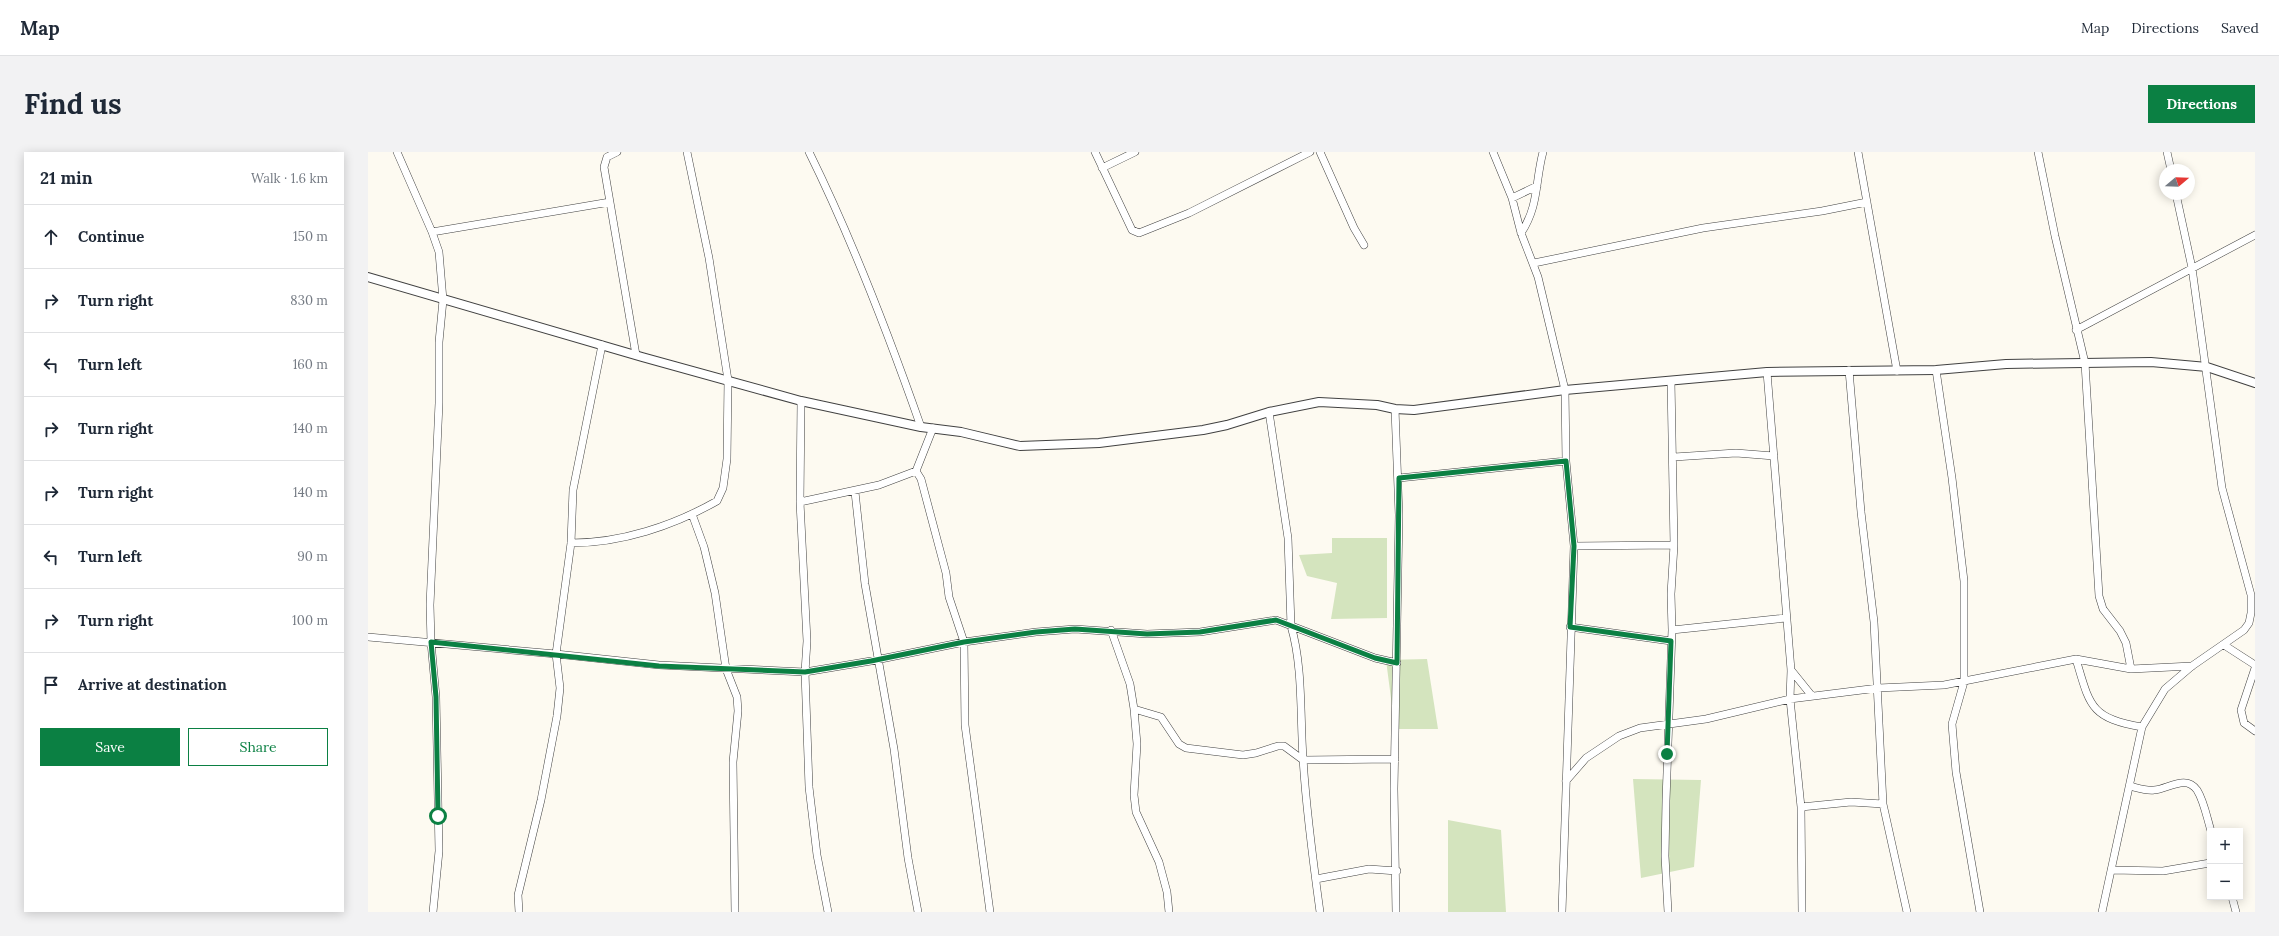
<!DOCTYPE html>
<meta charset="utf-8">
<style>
:root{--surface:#fff;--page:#f2f2f3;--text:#1f2937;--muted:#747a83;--line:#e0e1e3;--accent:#0b8043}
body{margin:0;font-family:Lora,serif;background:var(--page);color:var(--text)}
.controls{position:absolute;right:12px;bottom:12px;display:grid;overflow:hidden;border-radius:0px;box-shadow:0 2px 10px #0003}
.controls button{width:36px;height:36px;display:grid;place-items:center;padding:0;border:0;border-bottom:1px solid var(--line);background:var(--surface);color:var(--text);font:20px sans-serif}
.compass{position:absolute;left:1791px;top:12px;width:36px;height:36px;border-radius:50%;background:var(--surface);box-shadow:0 2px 10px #0003;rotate:71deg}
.stop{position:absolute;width:12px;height:12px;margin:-9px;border:3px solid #0b8043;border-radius:50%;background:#fff}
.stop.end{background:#0b8043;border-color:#fff;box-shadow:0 1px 4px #0008}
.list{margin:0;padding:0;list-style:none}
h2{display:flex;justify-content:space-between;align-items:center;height:52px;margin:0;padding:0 16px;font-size:17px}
h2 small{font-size:13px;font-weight:400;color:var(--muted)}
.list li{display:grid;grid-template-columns:26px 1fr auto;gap:12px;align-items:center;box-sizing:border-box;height:64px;padding:0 16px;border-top:1px solid var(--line)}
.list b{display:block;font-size:15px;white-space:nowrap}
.list em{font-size:13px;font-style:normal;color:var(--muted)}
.actions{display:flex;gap:8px;padding:12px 16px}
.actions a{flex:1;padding:9px 0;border:1px solid var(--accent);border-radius:0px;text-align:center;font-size:14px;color:var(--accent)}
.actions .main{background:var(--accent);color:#fff}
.icon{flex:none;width:22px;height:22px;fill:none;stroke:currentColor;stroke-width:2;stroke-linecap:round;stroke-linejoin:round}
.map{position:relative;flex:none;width:1887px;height:760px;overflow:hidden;border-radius:0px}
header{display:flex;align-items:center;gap:24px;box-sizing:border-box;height:56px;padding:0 20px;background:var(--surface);border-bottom:1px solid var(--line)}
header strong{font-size:19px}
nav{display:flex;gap:22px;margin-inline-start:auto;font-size:14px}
.intro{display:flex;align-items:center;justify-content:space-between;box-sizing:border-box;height:96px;padding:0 24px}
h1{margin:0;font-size:28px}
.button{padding:10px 18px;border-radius:0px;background:var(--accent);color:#fff;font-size:14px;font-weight:700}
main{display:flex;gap:24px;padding:0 24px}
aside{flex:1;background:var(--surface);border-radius:0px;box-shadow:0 2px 10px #0003}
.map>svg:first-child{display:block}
.green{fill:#d4e4be}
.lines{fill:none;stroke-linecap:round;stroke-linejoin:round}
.minor-casing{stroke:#414141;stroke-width:8}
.tertiary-casing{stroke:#414141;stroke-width:10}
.minor{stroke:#fff;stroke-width:7}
.tertiary{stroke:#fff;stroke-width:8}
.route{stroke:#0b8043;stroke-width:5}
</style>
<header>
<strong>Map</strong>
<nav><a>Map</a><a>Directions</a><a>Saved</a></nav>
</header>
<div class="intro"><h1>Find us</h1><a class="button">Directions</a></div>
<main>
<aside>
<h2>21 min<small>Walk · 1.6 km</small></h2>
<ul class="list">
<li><svg class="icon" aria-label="ahead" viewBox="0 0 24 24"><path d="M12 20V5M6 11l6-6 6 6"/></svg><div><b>Continue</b></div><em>150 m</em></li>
<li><svg class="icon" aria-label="right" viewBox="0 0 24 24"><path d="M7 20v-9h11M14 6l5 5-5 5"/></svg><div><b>Turn right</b></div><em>830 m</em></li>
<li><svg class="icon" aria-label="left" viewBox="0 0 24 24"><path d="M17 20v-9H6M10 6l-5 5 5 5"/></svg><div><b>Turn left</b></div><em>160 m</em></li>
<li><svg class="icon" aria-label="right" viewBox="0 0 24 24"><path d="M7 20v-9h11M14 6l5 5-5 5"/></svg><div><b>Turn right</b></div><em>140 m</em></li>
<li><svg class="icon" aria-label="right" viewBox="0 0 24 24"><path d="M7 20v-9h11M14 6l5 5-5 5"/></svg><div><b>Turn right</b></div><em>140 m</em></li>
<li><svg class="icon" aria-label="left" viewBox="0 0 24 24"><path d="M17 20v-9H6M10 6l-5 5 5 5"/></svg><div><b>Turn left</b></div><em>90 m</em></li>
<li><svg class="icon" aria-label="right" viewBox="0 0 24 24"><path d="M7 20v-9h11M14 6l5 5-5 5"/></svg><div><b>Turn right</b></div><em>100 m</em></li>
<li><svg class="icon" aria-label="arrive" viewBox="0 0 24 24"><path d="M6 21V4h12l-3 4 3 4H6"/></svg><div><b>Arrive at destination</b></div></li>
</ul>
<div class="actions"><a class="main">Save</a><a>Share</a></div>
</aside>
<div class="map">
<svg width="1887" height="760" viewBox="0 0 1887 760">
<rect width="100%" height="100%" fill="#fdfaf1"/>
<path class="green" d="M964,386H1019V466L963,467L969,431L939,424L931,403L964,401Z
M1059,507L1070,577H1027L1018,508Z
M1265,627L1333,628L1326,715L1273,726Z
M1080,668L1133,678L1138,760H1080Z"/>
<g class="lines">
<g class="minor-casing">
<path id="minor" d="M29,0L64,80L71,100L75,148L71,190V251L62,453L63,490L68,545L71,699L65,760
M249,0L239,5L236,15L268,203
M441,0C485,89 520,181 553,275
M727,0L764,78L771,81L821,61L942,0
M952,0L986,76L996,93
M1125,0L1144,46L1153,81L1170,125L1197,238L1198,309L1206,394L1194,760
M1490,0L1529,219
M1670,0L1687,84L1717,211L1731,444L1735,457L1752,479L1758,491L1763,517
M1799,0L1803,18
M734,16L767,0
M1144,46L1169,34
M64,80L242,50
M1153,81C1171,54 1167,30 1175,0
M1166,111L1335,76L1454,59L1499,50
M1708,178L1887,83
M1481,218L1493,360L1506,470L1515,652L1539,760
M1568,218L1584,326L1596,429V530L1584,572L1588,620L1612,760
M1399,220L1423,518L1422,547L1433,655L1434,760
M433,249L432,350L439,489L437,520L441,635L449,703L460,760
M1027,257L1031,363L1026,637L1028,760
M901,260L920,386L923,474C935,514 932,564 935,606C938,658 945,709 952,760
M1306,305L1368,301L1406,304
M548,319L553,327L578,421L581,445L596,490L597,573L622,760
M1031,326L1198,309
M487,340L497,432L526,597L540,706L550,760
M432,350L511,333L548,319L565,276
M324,362L336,395L347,441L358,517L369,545L370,559L365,610L367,760
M203,391C253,391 305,374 349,349L355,336L359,307L360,228L341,106L319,0
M1206,394L1306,393
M1202,475L1303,489
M743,478L762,532L766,557L769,592L766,643L768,660L791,710L799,740L801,760
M1304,478L1418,466
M0,485L188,502L291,513L437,520L503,509L596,490L668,480L707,477L779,482L832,480L908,468L1007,506L1029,511
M1856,493L1887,513
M1708,507C1722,554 1722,566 1774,575
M1887,516L1873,558L1876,571L1887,579
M1423,518L1444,544
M766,557L793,565L811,592L818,596L875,603L888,601L910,594H916L935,608L1027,607
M1198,629L1218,606L1251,584L1272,576L1338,567L1422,547L1510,536L1576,533L1708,507L1763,517L1824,514
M1762,634C1770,636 1778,639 1786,638C1800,637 1818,622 1829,638C1836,649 1839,666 1843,679
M1433,655L1483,650L1515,652
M1743,718L1795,719L1842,711
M948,727L1001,717L1029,719
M1864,745L1868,760
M151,760L150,743L173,648L189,564L192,536L188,502L203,391L205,338L234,193
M1300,760L1297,704L1298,649L1304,478L1303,442L1306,393L1303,229
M1734,760L1774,575L1797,537L1824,514L1876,478L1881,471L1883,461V443L1854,336L1824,116L1808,42"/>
</g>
<g class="tertiary-casing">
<path id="tertiary" d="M0,125L274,205L433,249L553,275L593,280L652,294L731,291L835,278L859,273L901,260L951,250L1009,253L1027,257L1046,258L1197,238L1399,220L1568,218L1638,212L1783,210L1839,215L1887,231"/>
</g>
<use href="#minor" class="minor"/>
<use href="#tertiary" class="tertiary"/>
</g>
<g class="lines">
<path class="route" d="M70,664L68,545L63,490L291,514L437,520L503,509L596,490L668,480L707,477L779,482L832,480L908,468L1007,506L1029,511L1031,326L1198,309L1206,394L1202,475L1303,489L1299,602"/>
</g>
</svg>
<div class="controls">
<button>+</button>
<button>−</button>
</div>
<svg class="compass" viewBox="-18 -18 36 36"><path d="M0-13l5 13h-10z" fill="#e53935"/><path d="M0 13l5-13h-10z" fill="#747a83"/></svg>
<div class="stop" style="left:70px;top:664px"></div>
<div class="stop end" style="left:1299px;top:602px"></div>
</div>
</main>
